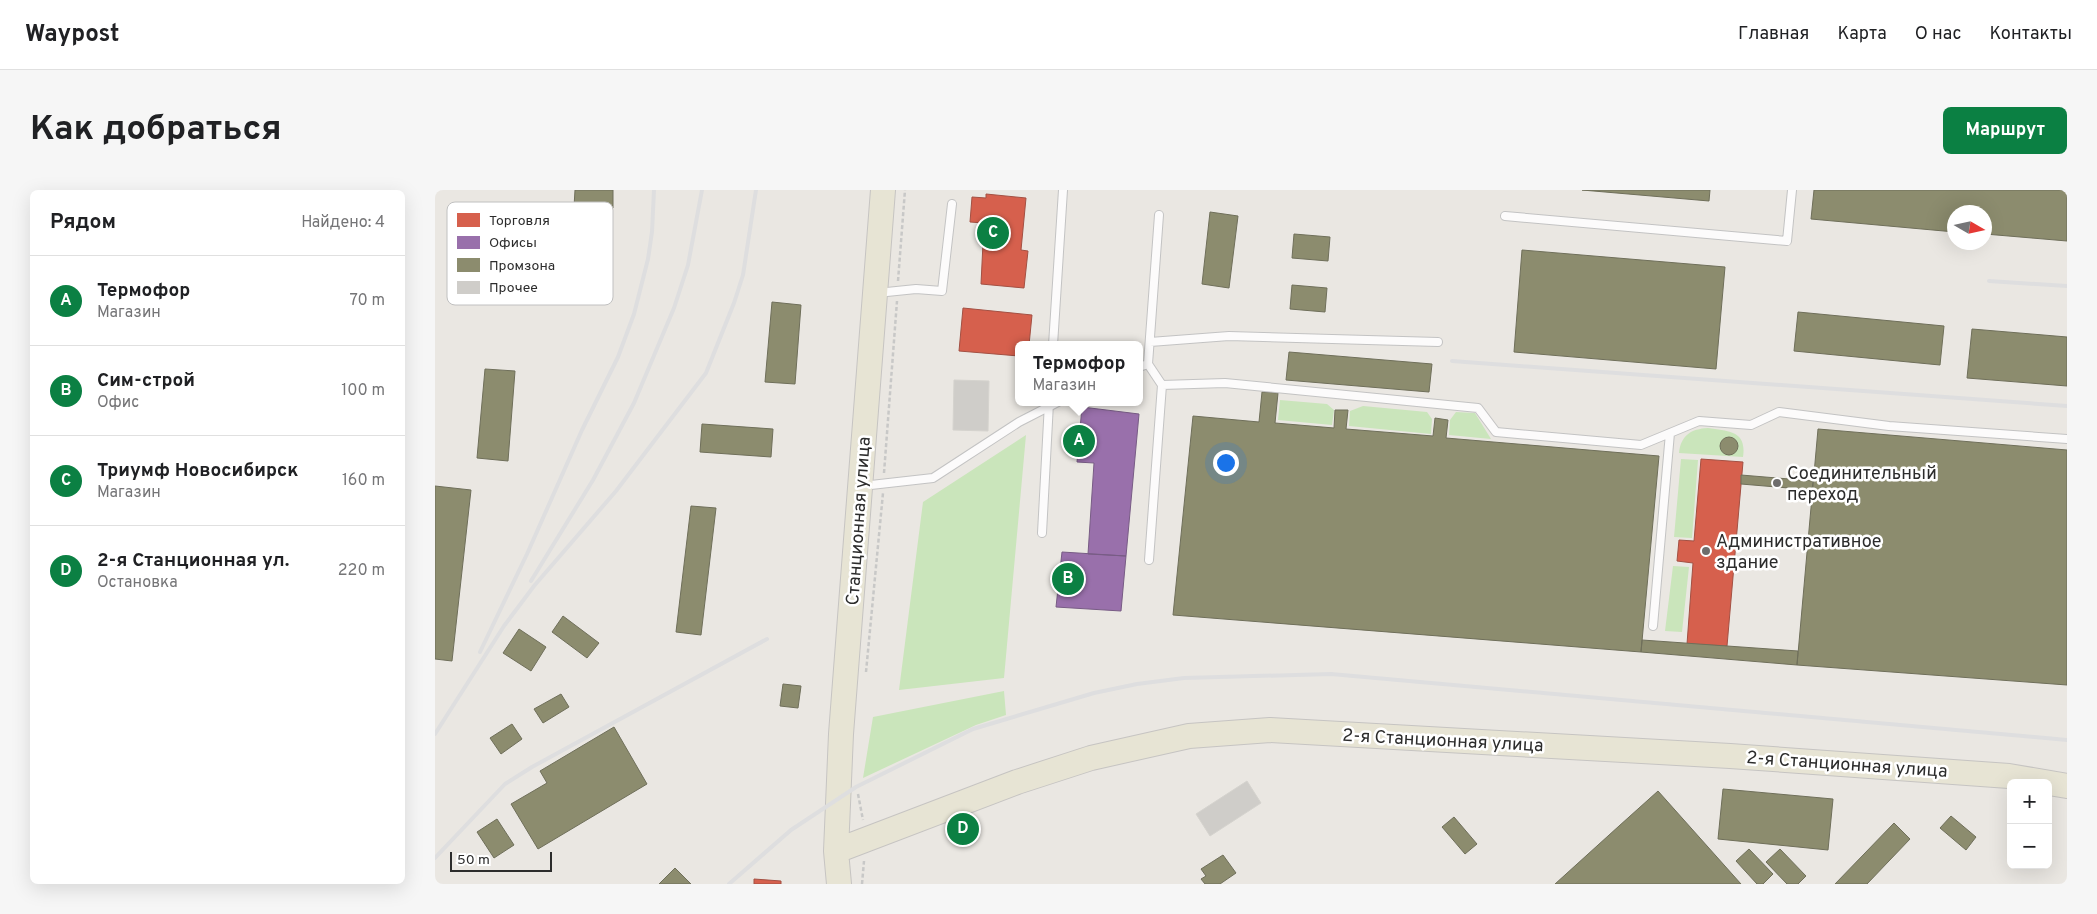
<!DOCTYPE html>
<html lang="ru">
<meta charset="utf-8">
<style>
:root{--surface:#fff;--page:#f6f6f6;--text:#202124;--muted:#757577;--line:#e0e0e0;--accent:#0b8043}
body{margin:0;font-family:Overpass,sans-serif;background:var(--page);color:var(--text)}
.controls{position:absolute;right:15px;bottom:15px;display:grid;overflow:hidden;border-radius:8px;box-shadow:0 5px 20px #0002}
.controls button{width:45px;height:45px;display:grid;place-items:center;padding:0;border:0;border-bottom:1px solid var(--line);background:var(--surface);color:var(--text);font:25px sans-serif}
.compass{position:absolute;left:1512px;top:15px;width:45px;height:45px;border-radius:50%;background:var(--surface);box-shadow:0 5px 20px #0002;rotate:99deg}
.scale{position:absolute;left:15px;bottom:12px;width:102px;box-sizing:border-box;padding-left:5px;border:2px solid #2c2c2c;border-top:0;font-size:14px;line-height:18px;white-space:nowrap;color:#2c2c2c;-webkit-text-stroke:4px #fff;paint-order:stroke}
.you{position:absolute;left:790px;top:272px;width:18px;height:18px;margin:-12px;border:4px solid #fff;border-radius:50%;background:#1a73e8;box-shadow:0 0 0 8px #1a73e833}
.badge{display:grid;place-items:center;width:32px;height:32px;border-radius:50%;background:var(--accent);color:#fff;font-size:16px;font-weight:700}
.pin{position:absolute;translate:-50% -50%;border:2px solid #fff;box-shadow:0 1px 5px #0006}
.popup{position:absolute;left:580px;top:151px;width:128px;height:65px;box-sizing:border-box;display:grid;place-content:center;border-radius:8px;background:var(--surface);filter:drop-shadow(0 1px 4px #0005);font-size:16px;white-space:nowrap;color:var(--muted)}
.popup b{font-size:19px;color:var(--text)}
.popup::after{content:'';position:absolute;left:50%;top:100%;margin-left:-10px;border:10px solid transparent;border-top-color:var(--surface)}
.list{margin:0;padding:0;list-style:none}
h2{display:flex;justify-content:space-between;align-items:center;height:65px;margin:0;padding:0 20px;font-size:21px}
h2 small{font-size:16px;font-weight:400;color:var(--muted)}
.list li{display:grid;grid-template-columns:32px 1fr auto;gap:15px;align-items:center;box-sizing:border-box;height:90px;padding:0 20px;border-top:1px solid var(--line)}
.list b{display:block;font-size:19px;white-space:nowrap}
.list p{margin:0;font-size:16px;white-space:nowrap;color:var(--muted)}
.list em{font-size:16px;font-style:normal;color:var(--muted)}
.map{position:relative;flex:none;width:1632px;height:694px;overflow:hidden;border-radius:8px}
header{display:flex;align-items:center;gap:30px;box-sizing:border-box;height:70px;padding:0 25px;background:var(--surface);border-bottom:1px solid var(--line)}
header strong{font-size:24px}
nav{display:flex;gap:28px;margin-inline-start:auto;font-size:18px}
.intro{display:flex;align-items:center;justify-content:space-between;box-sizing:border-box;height:120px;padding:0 30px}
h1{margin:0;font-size:35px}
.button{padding:12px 22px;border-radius:8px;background:var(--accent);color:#fff;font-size:18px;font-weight:700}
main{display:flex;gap:30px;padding:0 30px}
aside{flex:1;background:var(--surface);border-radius:8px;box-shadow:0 5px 20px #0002}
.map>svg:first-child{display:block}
.green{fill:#cae5bb}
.shops{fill:#d6604d;stroke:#a35043}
.offices{fill:#9970ab;stroke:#785c85}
.industry{fill:#8c8c6e;stroke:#6f6f5a}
.building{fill:#cfcdc9;stroke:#d5d3ce}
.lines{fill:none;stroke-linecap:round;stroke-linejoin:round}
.lane-casing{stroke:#c3c3c3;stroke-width:10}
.primary-casing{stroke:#c6c4c2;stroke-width:26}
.path{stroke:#c8c8c7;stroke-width:2.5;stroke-dasharray:4 2.5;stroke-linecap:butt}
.lane{stroke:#fcfbfb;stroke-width:8}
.primary{stroke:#e7e4d4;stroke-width:24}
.rail{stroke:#dededf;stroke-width:4}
.poi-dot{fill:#6e6d6c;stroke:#fff;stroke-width:2}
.labels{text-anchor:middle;stroke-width:5;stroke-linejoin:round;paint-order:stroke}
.poi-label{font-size:18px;fill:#2c2c2c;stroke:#fff;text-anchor:start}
.street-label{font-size:18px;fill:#2c2c2c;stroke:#fff}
.key{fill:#fff;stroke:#c0c0c0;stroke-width:1}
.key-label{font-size:14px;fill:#2c2c2c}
</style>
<header>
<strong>Waypost</strong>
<nav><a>Главная</a><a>Карта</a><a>О нас</a><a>Контакты</a></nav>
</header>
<div class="intro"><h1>Как добраться</h1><a class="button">Маршрут</a></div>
<main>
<aside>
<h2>Рядом<small>Найдено: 4</small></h2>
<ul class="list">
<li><span class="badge">A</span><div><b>Термофор</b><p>Магазин</p></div><em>70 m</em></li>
<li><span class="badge">B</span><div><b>Сим-строй</b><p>Офис</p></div><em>100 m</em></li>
<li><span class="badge">C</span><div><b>Триумф Новосибирск</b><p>Магазин</p></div><em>160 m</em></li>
<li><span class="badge">D</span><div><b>2-я Станционная ул.</b><p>Остановка</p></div><em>220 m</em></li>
</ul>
</aside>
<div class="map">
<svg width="1632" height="694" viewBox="0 0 1632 694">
<rect width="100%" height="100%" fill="#eae7e2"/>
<path class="green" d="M845,210L892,214L899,220L897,235L843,230Z
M928,216L992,222L997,229L996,244L914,236L915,221Z
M1021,222L1040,223L1056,249L1014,245L1015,230Z
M1273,238C1294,241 1312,241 1308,267L1244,263C1246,245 1256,239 1273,238Z
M591,245L569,488L464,500L488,312Z
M1246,269L1263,270L1257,348L1239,347Z
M1238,376L1254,377L1247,442L1230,441Z
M569,501L571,525L541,535L428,588L438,527Z"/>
<path class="shops" d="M551,4L591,8L586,60L593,61L589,98L546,94L549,33L535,32L537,7L551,8Z
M528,118L597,125L594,155H584V166L524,161Z
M1266,269L1308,272L1292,456L1252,454L1258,373L1242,371L1244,350L1259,351Z
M319,689L346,691V694H319Z"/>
<path class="offices" d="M647,217L704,224L691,366L653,364L659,273L642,272Z
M627,362L691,366L686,421L621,417Z"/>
<path class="industry" d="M140,0H178V18L139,17Z
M1147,0H1275L1274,11Z
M1379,0H1632V51L1550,44V22H1520V42L1376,29Z
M775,22L803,26L794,98L767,94Z
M859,44L895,47L893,71L857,68Z
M1087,60L1290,77L1281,179L1079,162Z
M857,95L892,98L890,122L855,119Z
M337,112L366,115L360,194L330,192Z
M1363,122L1509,136L1505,175L1359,161Z
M1537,139L1632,147V196L1532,188Z
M854,162L997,174L994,202L851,190Z
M50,179L80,181L73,271L42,268Z
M827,202L843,203L840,233L899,238L900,220H913L911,239L998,246L1000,228L1013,230L1011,248L1224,266L1206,462L738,425L758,226L824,232Z
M267,234L338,239L336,267L265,262Z
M1383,239L1632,260V495L1362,475Z
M1285 256a9 9 0 1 1 18 0a9 9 0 1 1-18 0Z
M1306,285L1378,291L1377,300L1306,294Z
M0,296L36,300L17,471L0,469Z
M256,316L281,318L266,445L241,442Z
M128,426L164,453L152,468L117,442Z
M84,439L111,457L96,481L68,463Z
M1207,450L1363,461L1362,475L1206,462Z
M348,494L366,496L363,518L345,516Z
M126,504L134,517L108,533L99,519Z
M77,534L87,549L66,564L55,548Z
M179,537L212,594L103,659L76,614L112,593L105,581Z
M1288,599L1398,609L1393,660L1283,649Z
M1223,601L1306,694H1120L1184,636Z
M1516,626L1541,647L1531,660L1505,638Z
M1019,627L1042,654L1030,664L1007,637Z
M62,629L79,655L59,668L42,642Z
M1459,633L1475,649L1432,694H1400Z
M1314,659L1338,684L1328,694H1322L1301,671Z
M1345,659L1371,686L1363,694H1352L1331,672Z
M788,665L801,683L785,694H770L766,689L771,686L766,679Z
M240,678L256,694H224Z"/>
<path class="building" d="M519,190L554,191L553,241L518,240Z
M812,591L826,613L775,646L761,624Z"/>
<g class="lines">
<g class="lane-casing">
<path id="lane" d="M1070,26L1352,51L1357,0
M442,103L481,99L507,101L517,14
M715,152L794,146L1003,152
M618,155L628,0
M713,174L724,25
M704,177L713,174L727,195L714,370
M727,195L790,193L1043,218L1061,242L1206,255L1264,231L1316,235L1344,222L1454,236L1632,249
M427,296L498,288L584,232L623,212
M607,343L614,213
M1218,436L1235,243"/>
</g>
<g class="primary-casing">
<path id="primary" d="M401,661L582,592L656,568L754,546L835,540L1295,566L1574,586L1632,596
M404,694L401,661L406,544L448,0"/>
</g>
<path class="path" d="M463,91L470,0
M449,283L462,111
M431,482L448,303
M423,604L428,630
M427,694L429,671"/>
<use href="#lane" class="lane"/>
<use href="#primary" class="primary"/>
<path class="rail" d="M1554,91L1632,96
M1017,171L1632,216
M96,391L158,290L199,213L239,118L253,75L267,0
M45,462L92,364L147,240L183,167L199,124L213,69L217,42L219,0
M0,544L69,436L99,396L181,301L271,183L299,113L308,85L321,0
M0,668L70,594L97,577L332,449
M294,694L356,640L421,597L538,539L659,503L702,494L749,488L896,484L1632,550"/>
</g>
<g class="poi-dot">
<circle cx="1342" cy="293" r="5"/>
<circle cx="1271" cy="361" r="5"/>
</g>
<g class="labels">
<g class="poi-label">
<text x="1352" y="289">Соединительный<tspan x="1352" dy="21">переход</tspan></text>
<text x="1281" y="357">Административное<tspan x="1281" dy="21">здание</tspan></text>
</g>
<g class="street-label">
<text transform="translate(423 331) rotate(-86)" y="6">Станционная улица</text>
<text transform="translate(1008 550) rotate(3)" y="6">2-я Станционная улица</text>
<text transform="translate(1412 574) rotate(4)" y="6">2-я Станционная улица</text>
</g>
</g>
<rect x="12" y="12" width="166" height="103" rx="8" class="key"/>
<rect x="22" y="23" width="23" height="14" fill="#d6604d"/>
<rect x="22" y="46" width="23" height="13" fill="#9970ab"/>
<rect x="22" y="68" width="23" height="14" fill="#8c8c6e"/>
<rect x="22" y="91" width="23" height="13" fill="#cfcdc9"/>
<g class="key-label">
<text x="54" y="35">Торговля</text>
<text x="54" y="57">Офисы</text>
<text x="54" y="80">Промзона</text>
<text x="54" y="102">Прочее</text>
</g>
</svg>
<div class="controls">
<button>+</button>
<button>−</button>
</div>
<svg class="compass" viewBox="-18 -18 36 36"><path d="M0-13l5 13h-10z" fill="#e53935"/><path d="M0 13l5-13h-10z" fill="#757577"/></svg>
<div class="scale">50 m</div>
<div class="you"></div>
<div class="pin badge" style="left:644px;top:251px">A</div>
<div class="popup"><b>Термофор</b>Магазин</div>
<div class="pin badge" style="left:633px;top:389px">B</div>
<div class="pin badge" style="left:558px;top:43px">C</div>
<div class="pin badge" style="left:528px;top:639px">D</div>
</div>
</main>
